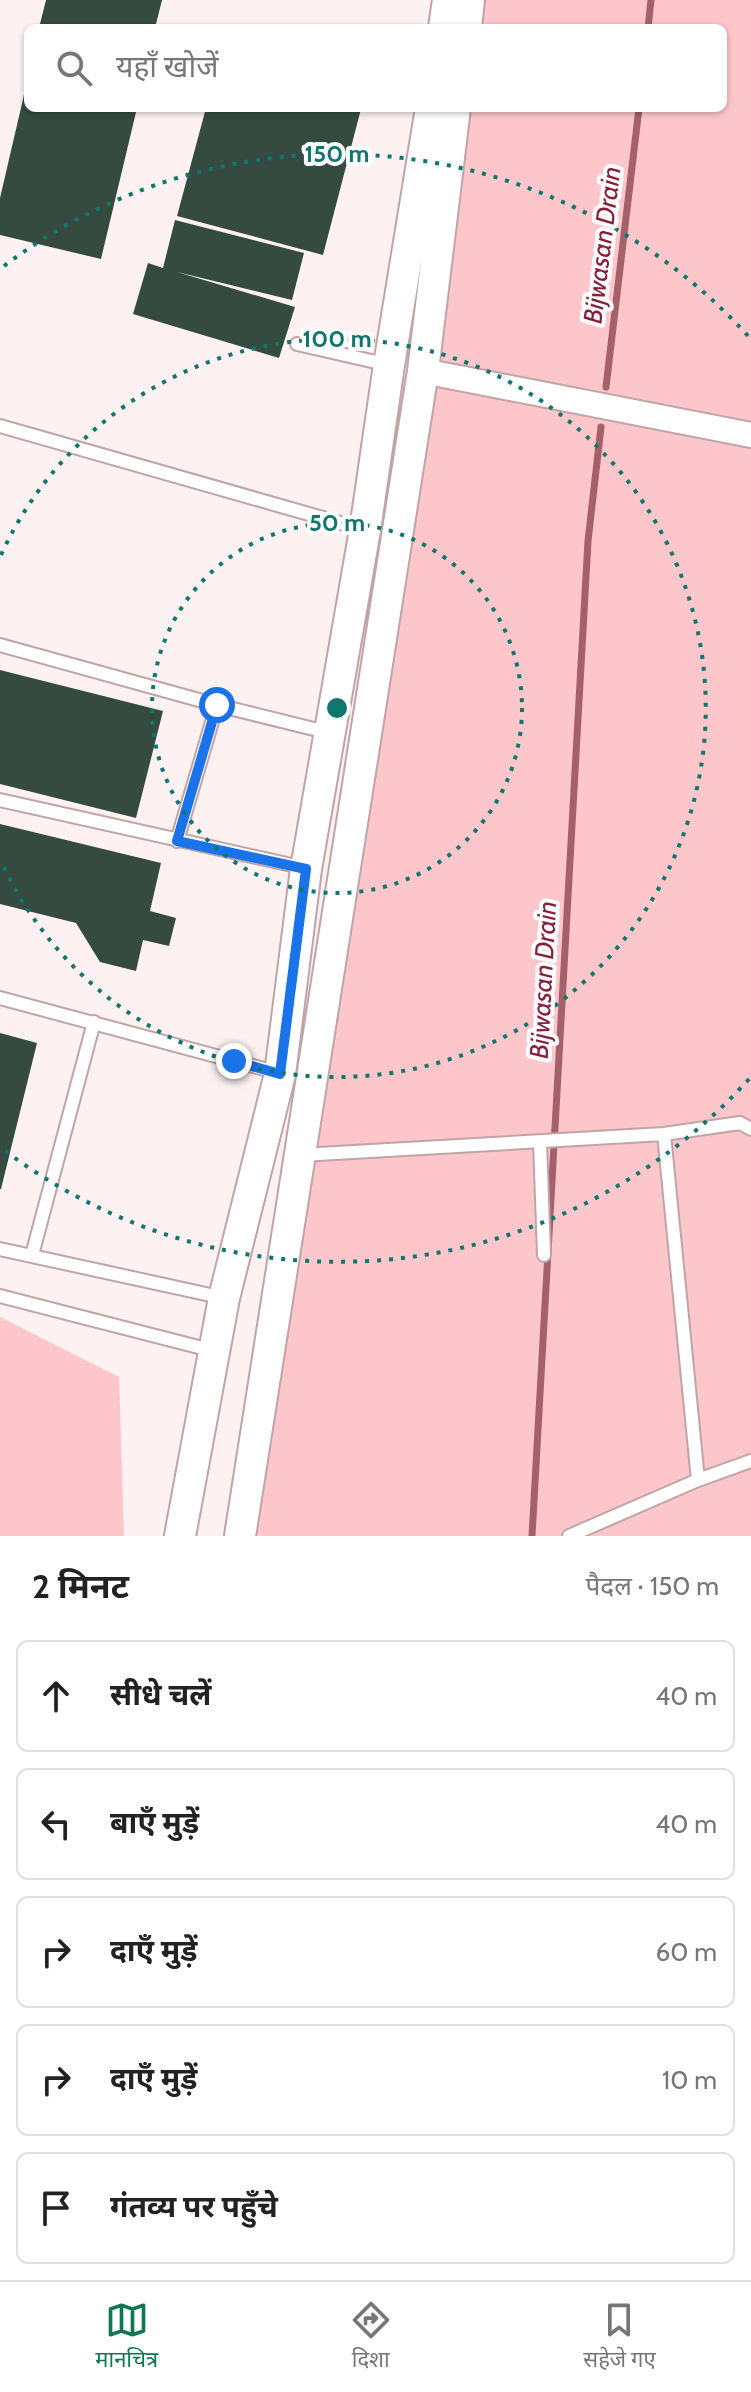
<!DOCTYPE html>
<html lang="hi">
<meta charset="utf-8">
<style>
:root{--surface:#fff;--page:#f6f6f6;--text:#222;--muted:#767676;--line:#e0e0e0;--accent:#117750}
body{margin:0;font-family:Cabin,"Noto Sans Devanagari",sans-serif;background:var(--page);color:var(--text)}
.stop{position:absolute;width:24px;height:24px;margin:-18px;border:6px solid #1a73e8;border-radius:50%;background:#fff}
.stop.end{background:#1a73e8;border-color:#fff;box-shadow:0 2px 8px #0008}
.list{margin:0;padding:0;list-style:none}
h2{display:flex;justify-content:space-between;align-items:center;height:104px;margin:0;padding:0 32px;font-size:34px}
h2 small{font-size:26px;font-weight:400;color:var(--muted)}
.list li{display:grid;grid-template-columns:52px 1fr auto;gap:24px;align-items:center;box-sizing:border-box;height:112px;margin:0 16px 16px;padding:0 16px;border:2px solid var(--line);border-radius:12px}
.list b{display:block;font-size:30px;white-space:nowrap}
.list em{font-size:26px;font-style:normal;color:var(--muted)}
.icon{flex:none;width:44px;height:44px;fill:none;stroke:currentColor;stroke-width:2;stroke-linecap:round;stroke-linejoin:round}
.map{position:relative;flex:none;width:751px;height:1536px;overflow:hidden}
.search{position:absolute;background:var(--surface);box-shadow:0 2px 6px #0004;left:24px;right:24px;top:24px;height:88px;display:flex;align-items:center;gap:20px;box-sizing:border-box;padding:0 28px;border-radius:12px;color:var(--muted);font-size:30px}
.sheet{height:744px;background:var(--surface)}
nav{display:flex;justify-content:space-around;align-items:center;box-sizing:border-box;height:112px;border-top:2px solid var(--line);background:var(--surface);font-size:22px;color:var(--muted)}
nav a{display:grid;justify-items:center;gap:4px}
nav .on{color:var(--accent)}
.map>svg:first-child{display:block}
.green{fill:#fcc6cb}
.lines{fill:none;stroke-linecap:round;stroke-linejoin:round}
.stream{stroke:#a4616b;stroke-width:7}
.building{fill:#354b3f}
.service-casing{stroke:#c0a4a6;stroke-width:16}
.minor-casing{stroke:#c0a4a6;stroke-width:28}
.tertiary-casing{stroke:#c0a4a6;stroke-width:34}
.service{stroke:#fff;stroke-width:12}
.minor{stroke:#fff;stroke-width:24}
.tertiary{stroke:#fff;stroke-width:30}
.route{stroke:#1a73e8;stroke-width:10}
.ring{fill:none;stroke:#0f766e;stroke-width:4;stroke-dasharray:4 8}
.labels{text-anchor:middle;stroke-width:8;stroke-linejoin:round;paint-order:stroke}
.water-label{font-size:26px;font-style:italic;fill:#891e39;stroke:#fff}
.centre{fill:#0f766e;stroke:#fff;stroke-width:4}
.ring-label{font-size:24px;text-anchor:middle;font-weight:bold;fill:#0f766e;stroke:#fff;stroke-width:8;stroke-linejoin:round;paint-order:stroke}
</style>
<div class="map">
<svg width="751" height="1536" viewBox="0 0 751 1536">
<rect width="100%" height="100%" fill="#fdf1f2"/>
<path class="green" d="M477,0H751V1536H223L297,1123L460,108H723V28H473Z
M0,1317L119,1377L124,1536H0Z"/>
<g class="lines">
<path class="stream" d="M648,28L651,0
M606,387L639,108
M532,1536L588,541L601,427"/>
</g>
<path class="building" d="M46,0H162L155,28H39Z
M27,82L28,108H137L101,259L0,235V198Z
M206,108L361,109L323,255L177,216Z
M175,220L304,253L292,300L177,272L295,307L279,358L133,314L148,263L163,268Z
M0,670L163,711L136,818L0,784Z
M0,824L161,863L150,911L176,918L169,946L143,940L136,971L100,962L76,923L0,904Z
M0,1033L37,1043L1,1189H0Z"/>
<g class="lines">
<g class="service-casing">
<path id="service" d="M297,344L389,365
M0,426L365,530
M0,645L217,705L330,733
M0,800L305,868
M177,841L217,705
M0,998L279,1073
M664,1134L698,1480
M540,1142L544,1255
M301,1155L664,1134L740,1123L751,1129
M0,1249L224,1298
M32,1255L94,1022
M0,1296L214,1351
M569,1536L698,1480L751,1461"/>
</g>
<g class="minor-casing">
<path id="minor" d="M423,371L751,435"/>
</g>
<g class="tertiary-casing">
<path id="tertiary" d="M444,28L448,0
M466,28L469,0
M180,1536L224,1298L280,1074L306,869L365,530L389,365L431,108
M240,1536L423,371L455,108"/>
</g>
<use href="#service" class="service"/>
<use href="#minor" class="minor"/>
<use href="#tertiary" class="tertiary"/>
</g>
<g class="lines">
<path class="route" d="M217,705L177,841L306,869L280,1074L234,1061"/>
</g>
<g class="ring">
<circle cx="337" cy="708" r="185"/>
<path d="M1 555A369 369 0 1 1 1 861"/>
<path d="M749 1079A554 554 0 0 1 4 1150M4 266A554 554 0 0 1 749 337"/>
</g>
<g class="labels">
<g class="water-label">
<text transform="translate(602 245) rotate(-83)" y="9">Bijwasan Drain</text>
<text transform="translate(543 980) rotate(-87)" y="9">Bijwasan Drain</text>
</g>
</g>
<circle cx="337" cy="708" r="12" class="centre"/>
<g class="ring-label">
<text x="337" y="162">150 m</text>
<text x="337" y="347">100 m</text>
<text x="337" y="531">50 m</text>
</g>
</svg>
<div class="stop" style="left:217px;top:705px"></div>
<div class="stop end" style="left:234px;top:1061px"></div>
<div class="search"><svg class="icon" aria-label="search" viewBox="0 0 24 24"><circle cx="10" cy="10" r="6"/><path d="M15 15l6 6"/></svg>यहाँ खोजें</div>
</div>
<section class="sheet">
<h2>2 मिनट<small>पैदल · 150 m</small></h2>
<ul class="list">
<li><svg class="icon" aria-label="ahead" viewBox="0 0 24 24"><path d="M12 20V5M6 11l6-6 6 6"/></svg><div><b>सीधे चलें</b></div><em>40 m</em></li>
<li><svg class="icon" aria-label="left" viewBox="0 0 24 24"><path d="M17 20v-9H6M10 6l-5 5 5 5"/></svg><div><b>बाएँ मुड़ें</b></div><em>40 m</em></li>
<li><svg class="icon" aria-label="right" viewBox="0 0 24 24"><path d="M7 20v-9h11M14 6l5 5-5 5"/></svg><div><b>दाएँ मुड़ें</b></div><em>60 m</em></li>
<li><svg class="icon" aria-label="right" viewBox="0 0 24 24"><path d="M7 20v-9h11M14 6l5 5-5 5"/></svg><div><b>दाएँ मुड़ें</b></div><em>10 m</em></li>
<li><svg class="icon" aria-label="arrive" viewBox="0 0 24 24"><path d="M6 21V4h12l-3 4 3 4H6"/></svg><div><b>गंतव्य पर पहुँचे</b></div></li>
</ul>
</section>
<nav>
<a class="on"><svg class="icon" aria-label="map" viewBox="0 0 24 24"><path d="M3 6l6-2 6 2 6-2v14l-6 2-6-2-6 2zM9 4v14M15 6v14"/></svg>मानचित्र</a>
<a><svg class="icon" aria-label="directions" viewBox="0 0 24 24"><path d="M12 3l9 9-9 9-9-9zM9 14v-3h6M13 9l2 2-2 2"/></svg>दिशा</a>
<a><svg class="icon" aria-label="saved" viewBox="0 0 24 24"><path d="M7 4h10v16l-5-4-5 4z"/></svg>सहेजे गए</a>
</nav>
